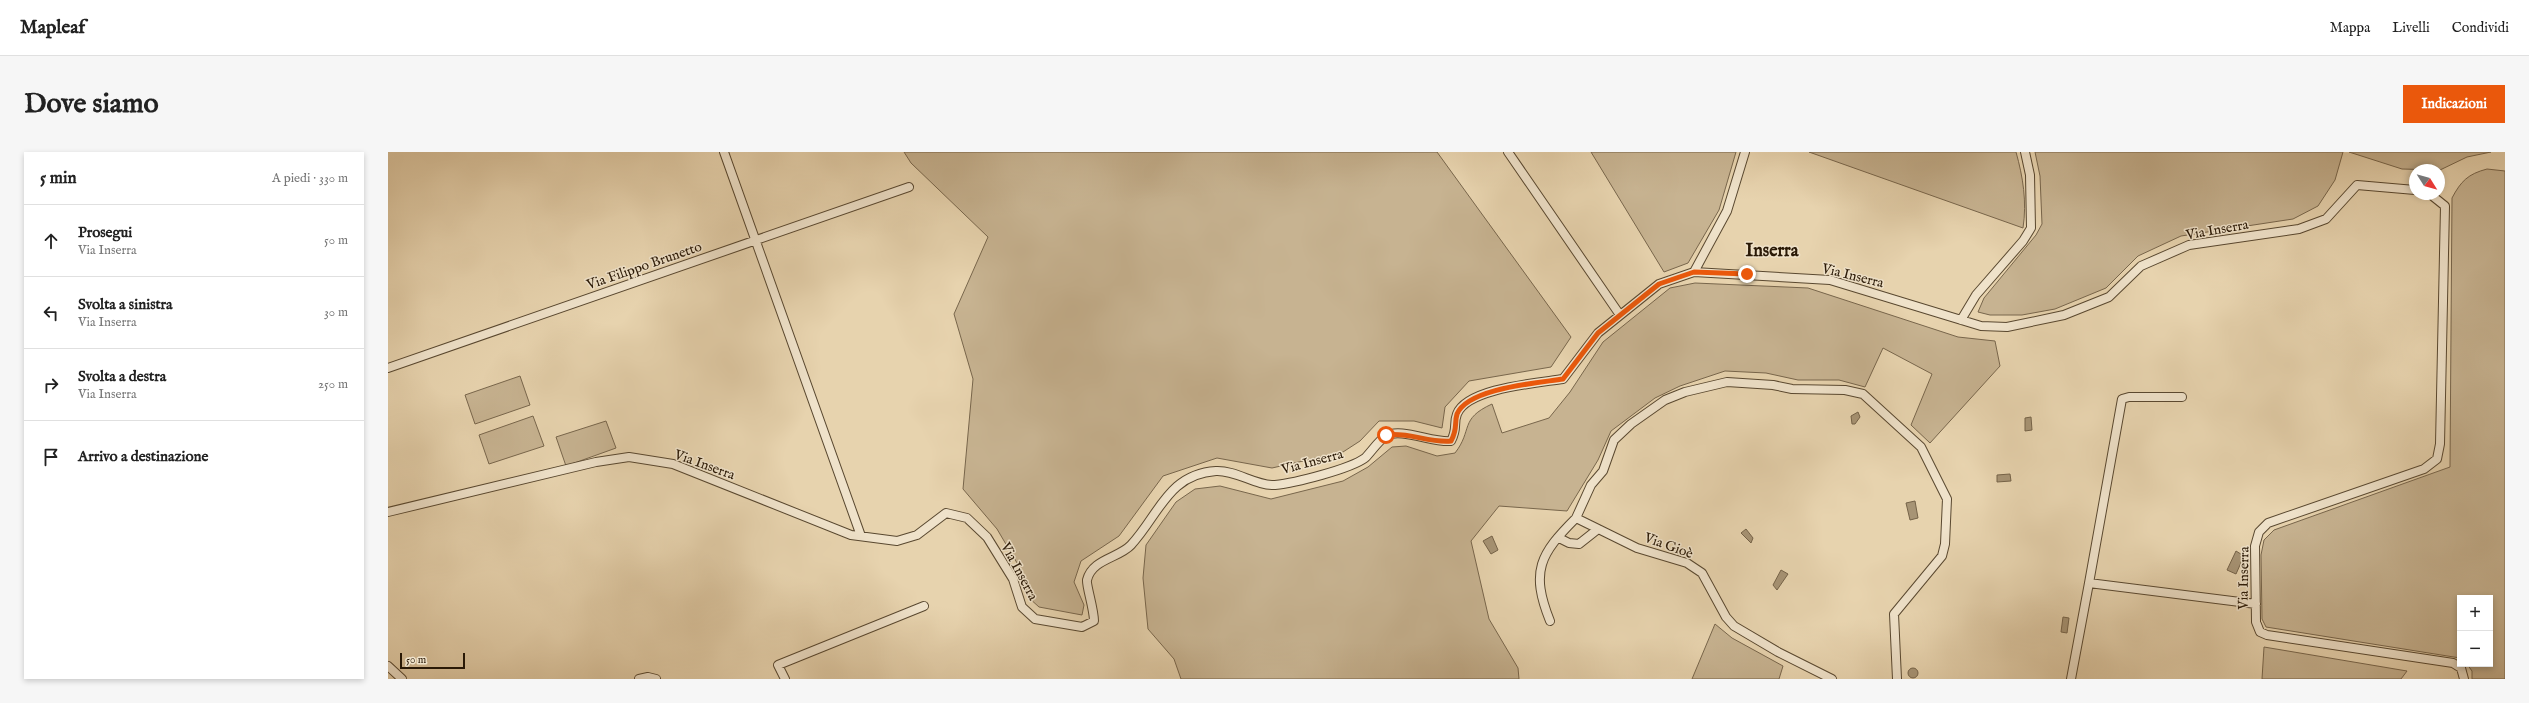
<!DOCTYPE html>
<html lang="it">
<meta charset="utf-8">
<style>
:root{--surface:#fff;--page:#f6f6f6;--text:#222;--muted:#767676;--line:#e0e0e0;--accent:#ea580c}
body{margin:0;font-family:"IM FELL English",serif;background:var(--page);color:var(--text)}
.controls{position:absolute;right:12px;bottom:12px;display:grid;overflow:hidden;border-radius:0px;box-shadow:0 2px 6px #0003}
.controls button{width:36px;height:36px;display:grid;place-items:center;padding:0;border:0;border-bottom:1px solid var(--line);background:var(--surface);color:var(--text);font:20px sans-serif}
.compass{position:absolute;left:2021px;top:12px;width:36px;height:36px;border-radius:50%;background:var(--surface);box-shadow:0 2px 6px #0003;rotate:127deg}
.scale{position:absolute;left:12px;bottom:10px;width:65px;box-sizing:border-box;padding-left:4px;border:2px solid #2a1906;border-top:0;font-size:11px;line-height:14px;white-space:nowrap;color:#2a1906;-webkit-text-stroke:3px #efe2ca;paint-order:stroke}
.stop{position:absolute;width:12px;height:12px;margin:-9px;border:3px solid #ea580c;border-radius:50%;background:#fff}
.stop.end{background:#ea580c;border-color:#fff;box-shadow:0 1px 4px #0008}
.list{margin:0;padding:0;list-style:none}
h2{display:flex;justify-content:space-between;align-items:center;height:52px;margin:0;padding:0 16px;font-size:17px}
h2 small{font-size:13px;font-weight:400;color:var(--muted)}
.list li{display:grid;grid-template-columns:26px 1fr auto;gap:12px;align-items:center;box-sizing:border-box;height:72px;padding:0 16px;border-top:1px solid var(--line)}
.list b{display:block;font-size:15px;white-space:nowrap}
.list p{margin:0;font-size:13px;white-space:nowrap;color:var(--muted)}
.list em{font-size:13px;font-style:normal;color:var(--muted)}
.icon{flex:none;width:22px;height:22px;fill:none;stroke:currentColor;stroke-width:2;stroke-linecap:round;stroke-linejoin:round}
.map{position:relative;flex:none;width:2117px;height:527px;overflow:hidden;border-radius:0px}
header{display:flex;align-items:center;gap:24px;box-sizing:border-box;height:56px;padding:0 20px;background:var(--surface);border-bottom:1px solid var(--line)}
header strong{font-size:19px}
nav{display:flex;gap:22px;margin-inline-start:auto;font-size:14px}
.intro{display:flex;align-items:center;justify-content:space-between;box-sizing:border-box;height:96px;padding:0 24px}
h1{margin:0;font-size:28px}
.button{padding:10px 18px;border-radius:0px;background:var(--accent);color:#fff;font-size:14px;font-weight:700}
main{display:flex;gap:24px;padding:0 24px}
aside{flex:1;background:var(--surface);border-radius:0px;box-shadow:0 2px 6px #0003}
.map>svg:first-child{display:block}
.green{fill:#c7b391;stroke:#78664c}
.water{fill:#a79475;stroke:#756349}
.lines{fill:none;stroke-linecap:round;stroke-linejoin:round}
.minor-casing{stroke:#594830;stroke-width:10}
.minor{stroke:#efe2ca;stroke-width:8}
.route{stroke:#ea580c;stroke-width:5}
.labels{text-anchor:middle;stroke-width:3;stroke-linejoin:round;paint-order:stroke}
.street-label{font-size:14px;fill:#2a1906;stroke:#efe2ca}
.district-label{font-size:18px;font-weight:bold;fill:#2a1906;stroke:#efe2ca}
</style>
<header>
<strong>Mapleaf</strong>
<nav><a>Mappa</a><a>Livelli</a><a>Condividi</a></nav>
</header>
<div class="intro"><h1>Dove siamo</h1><a class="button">Indicazioni</a></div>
<main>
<aside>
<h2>5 min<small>A piedi · 330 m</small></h2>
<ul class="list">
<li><svg class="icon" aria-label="ahead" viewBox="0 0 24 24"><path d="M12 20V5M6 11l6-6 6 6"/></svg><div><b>Prosegui</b><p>Via Inserra</p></div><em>50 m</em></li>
<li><svg class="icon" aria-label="left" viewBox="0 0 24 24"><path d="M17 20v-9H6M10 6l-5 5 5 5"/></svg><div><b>Svolta a sinistra</b><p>Via Inserra</p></div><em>30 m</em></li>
<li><svg class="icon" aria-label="right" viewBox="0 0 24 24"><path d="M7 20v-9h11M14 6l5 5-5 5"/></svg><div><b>Svolta a destra</b><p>Via Inserra</p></div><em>250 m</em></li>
<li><svg class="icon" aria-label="arrive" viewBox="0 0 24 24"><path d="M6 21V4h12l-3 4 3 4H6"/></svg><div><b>Arrivo a destinazione</b></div></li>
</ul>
</aside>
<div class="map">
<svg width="2117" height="527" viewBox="0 0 2117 527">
<rect width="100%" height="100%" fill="#e7d3ae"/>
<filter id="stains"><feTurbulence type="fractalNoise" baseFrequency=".005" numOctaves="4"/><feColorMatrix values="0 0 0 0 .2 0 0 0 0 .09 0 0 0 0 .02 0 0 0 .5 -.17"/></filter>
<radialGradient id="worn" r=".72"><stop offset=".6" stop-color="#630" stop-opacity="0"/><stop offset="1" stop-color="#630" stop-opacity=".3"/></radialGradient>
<path class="green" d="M516,0H1049L1183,185L1163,215L1081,229L1057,255L1054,276L1026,269H991L972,289L955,300L884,316L829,306L775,324L731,384L693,409L686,430L696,453L694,463L651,455L640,445L632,416L609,377L575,337L585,227L566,162L600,85L523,11Z
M1203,0H1348L1331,58L1300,111L1276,120Z
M1421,0H1628C1635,25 1639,50 1635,76Z
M1647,0H1955L1947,28L1930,54L1905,67L1793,84L1750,104L1718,136L1667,157L1634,163H1602L1590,160L1596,146L1648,83L1654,72L1652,24Z
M1961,0H2103L2079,5L2052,18L2014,17Z
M2099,17L2117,19V527H2084V519L2079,512H2102V446H2072V506L1878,475L1874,467L1873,403L1876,388L1886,378L2062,315L2064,46C2073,29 2080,22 2099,17Z
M1307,131L1420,136L1570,185L1607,189L1612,214L1542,291L1523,273L1544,222L1495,196L1477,235L1451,228H1410L1378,221L1337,219L1292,234L1267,246L1223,279L1210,308L1179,359L1111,354L1083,389L1101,467L1130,516L1131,527H793L786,507L760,477L755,426L758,393L788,350L807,337L832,334L883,347L955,329L980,315L1004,295L1018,294L1049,304L1067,301C1085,278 1071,267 1104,252L1114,281L1161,266L1182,240L1215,190L1282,136Z
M132,224L142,253L87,272L77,243Z
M145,264L156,294L101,312L91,283Z
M218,269L228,296L178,314L168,285Z
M1327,472L1344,486L1395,514L1391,527H1304Z
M1876,495L2019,519L2013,527H1874Z"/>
<path class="water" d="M1470,260L1472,265L1467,272H1464L1463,264Z
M1643,265L1644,278L1637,279V266Z
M1622,322L1623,329L1609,330V323Z
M1527,349L1530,366L1522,368L1518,351Z
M1358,377L1365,386L1363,391L1353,381Z
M1104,384L1110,398L1103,402L1095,389Z
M1848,399L1856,404L1848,422L1839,418Z
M1393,418L1400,422L1389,438L1385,433Z
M1675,465L1681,466L1679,481L1673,480Z
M1520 521a5 5 0 1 1 10 0a5 5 0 1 1-10 0Z"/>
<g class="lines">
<g class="minor-casing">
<path id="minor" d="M336,0L473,384
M1120,0L1232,163
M2042,42L2057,54L2052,292L2049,307L2036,317L1880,371L1871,380L1867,394L1868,470L1872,480L1879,483L2065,511L2073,516L2076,527
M1306,120L1339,59L1357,0
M1573,168L1588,143L1635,89L1643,76L1642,23L1637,0
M0,216L521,35
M0,360L208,310L241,305L285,312L463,383L509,389L529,383L558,361L579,366L599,385L625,427L634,455L647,467L694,475L706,469C706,457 698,433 699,428C704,407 731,406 743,393C771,363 780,322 828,319C848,318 868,334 887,333C907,331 962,317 977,306C984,299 990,289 998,284C1012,275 1045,291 1063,289C1070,276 1065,272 1069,262C1079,236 1150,231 1175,227L1210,181L1271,132L1306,120L1442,128L1593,174L1619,175L1676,163L1721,145L1753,114L1801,93L1911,77L1938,67L1969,33L2027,38
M1188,366L1203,333L1215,319L1226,288L1243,272L1277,248L1297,240L1339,230L1385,233L1404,237L1457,238L1475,242L1533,295L1559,347L1557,392L1554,404L1506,462L1509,527
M1171,386L1181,391L1191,392L1210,377
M1701,431L1734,247L1741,245H1794
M1162,469C1142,419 1152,402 1188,366L1249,396L1299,411L1314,421L1338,465L1346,474L1390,500L1444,527
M0,514L14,527
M251,527L260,525L268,527
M397,527L390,513L536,454
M1683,527L1701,431L1868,452"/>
</g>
<use href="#minor" class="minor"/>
</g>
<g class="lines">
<path class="route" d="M998,283C1022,280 1040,291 1063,289C1070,276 1066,272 1069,262C1080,236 1150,231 1175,227L1210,181L1271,132L1306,120L1359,122"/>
</g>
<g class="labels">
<g class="street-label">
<text transform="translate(1829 77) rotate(-10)" y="5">Via Inserra</text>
<text transform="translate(256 113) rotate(-19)" y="5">Via Filippo Brunetto</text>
<text transform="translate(1465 123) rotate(14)" y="5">Via Inserra</text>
<text transform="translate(924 309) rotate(-15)" y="5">Via Inserra</text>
<text transform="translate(317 312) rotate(20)" y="5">Via Inserra</text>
<text transform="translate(1281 393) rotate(20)" y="5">Via Gioè</text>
<text transform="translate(632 419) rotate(62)" y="5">Via Inserra</text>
<text transform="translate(1855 426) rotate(-89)" y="5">Via Inserra</text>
</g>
<g class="district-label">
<text x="1384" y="104">Inserra</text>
</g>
</g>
<rect width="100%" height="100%" filter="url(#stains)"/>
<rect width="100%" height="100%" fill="url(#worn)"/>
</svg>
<div class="controls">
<button>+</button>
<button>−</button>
</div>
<svg class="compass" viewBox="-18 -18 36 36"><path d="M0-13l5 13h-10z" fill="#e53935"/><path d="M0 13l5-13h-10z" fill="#767676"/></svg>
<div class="scale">50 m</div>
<div class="stop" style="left:998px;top:283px"></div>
<div class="stop end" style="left:1359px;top:122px"></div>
</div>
</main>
